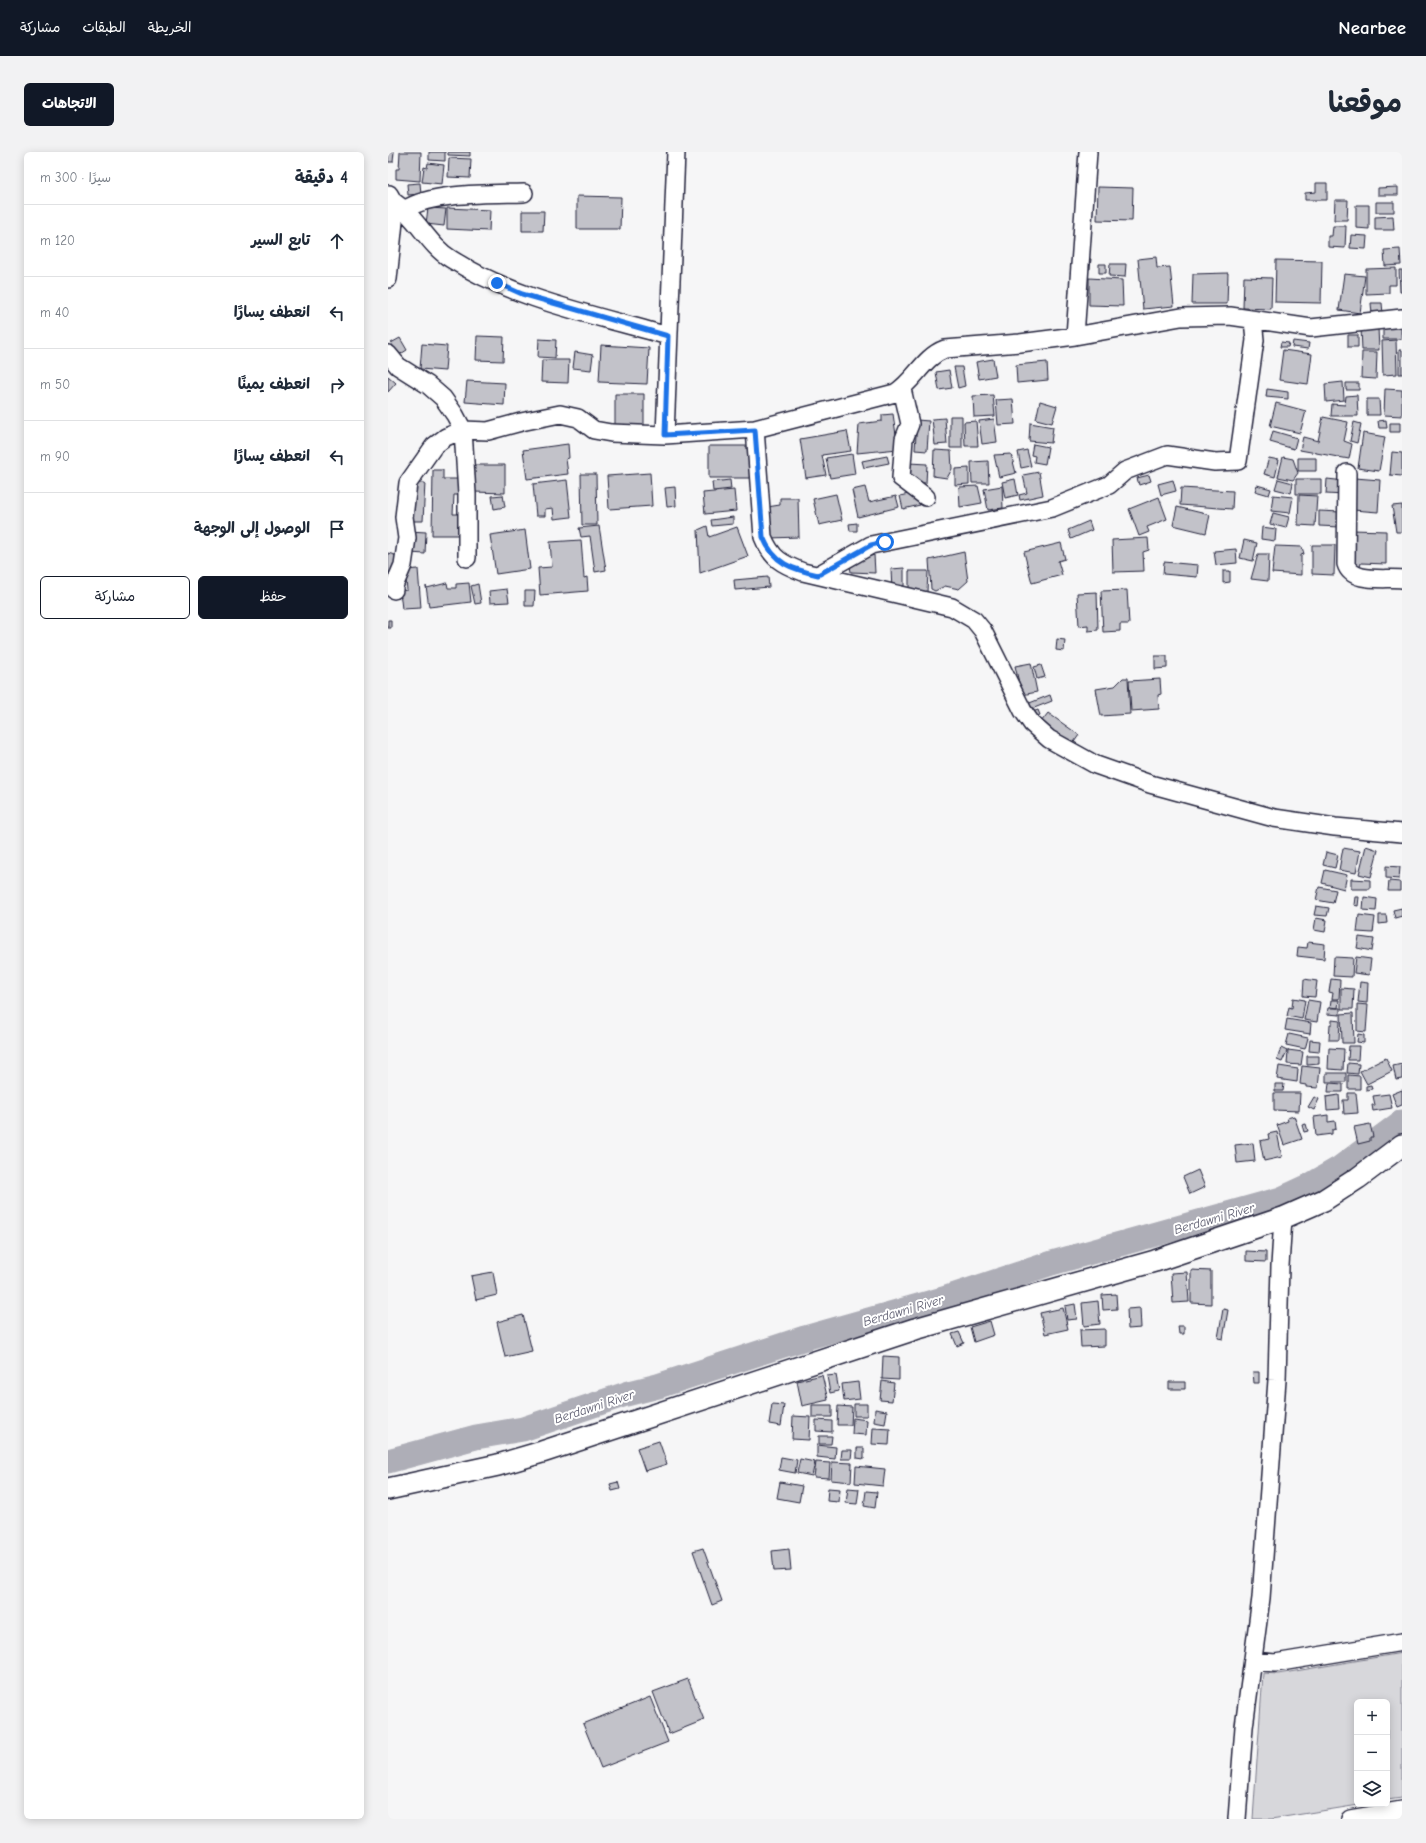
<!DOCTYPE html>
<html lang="ar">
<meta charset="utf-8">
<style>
:root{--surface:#fff;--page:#f2f2f3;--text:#1f2937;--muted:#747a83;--line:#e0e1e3;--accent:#111827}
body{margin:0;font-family:"Comic Neue","Playpen Sans Arabic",sans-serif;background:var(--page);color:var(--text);direction:rtl}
.controls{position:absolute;right:12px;bottom:12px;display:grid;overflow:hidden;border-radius:6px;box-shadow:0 2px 10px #0003}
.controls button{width:36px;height:36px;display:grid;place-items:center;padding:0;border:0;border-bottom:1px solid var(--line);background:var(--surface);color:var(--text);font:20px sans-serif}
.stop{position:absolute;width:12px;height:12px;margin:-9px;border:3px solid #1a73e8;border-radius:50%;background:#fff}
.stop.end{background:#1a73e8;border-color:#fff;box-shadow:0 1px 4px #0008}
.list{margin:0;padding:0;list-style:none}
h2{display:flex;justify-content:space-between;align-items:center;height:52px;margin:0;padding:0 16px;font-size:17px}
h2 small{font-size:13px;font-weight:400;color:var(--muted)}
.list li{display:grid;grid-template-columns:26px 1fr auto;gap:12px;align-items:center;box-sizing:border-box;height:72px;padding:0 16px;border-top:1px solid var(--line)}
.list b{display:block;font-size:15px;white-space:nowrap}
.list em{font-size:13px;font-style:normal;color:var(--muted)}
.actions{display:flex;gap:8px;padding:12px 16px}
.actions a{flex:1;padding:9px 0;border:1px solid var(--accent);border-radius:6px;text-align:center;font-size:14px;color:var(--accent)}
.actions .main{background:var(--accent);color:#fff}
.icon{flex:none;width:22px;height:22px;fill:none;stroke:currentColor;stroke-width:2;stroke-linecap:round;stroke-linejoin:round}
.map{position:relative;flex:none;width:1014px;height:1667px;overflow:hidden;direction:ltr;border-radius:6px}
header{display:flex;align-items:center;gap:24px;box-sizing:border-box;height:56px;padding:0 20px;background:var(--accent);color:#fff}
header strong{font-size:19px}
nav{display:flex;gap:22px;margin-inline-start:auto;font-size:14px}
.intro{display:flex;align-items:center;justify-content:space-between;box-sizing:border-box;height:96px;padding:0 24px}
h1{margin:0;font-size:28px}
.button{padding:10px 18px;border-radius:6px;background:var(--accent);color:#fff;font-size:14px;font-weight:700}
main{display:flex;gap:24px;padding:0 24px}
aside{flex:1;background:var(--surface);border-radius:6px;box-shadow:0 2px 10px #0003}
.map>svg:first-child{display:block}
.green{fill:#d7d7db;stroke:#7c7c8b}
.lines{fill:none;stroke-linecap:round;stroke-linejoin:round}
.river{stroke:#aeaeb7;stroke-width:25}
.building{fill:#c2c2c9;stroke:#22223b}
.minor-casing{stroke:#22223b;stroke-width:20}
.tertiary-casing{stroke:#22223b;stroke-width:24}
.minor{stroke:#fff;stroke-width:17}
.tertiary{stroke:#fff;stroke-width:21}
.route{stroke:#1a73e8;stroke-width:5}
.labels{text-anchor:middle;stroke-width:4;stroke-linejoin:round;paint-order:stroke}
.water-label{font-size:13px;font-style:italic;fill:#5a5a6d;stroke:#fff}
</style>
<header>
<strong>Nearbee</strong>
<nav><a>الخريطة</a><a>الطبقات</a><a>مشاركة</a></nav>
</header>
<div class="intro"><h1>موقعنا</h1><a class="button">الاتجاهات</a></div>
<main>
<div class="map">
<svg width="1014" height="1667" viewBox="0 0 1014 1667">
<rect width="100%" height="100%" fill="#f6f6f7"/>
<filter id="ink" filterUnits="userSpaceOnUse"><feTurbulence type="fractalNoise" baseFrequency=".025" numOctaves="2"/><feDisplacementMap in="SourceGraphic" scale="8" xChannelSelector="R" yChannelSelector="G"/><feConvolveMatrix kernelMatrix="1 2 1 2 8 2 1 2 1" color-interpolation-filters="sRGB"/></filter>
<g filter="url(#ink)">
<path class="green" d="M1014,1501V1646L999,1648V1550H969V1652H977L883,1667H865L875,1521L890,1522Z"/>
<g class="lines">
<path class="river" d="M0,1309L88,1285L135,1277L238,1242L270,1234L417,1186L555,1147L664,1111L893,1047L921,1034L952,1016L1014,970"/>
</g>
<path class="building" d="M0,0H6L5,10H0Z
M12,0H33L32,29L8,27V17H11Z
M41,0H57V9L41,8Z
M60,0H82V4L60,3Z
M61,6L83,7L82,26L60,25Z
M40,11L56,13L54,32L34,30L36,15L39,16Z
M32,31L33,42L20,43L19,32Z
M928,31H939V48H917V41L928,40Z
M710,35L745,36L744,69L709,68Z
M1010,35V43H990V36Z
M189,44L233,45L232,77H189Z
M947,48H960L959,68H946Z
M988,50H1006V60H988Z
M968,53H981V77L968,76Z
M40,56L58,57L56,74L38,72Z
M59,56L102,58L101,79L59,77Z
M134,59H156L155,79H134Z
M1005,64L1006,78H987V65Z
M945,74H958L957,96L940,95V84H944Z
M963,83L979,84L978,97L962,96Z
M1012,97L1013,113L997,114L996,98Z
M768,105L769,116L782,115L786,154L755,157L750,107Z
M696,106L703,107L702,117L695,116Z
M888,108L934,109L933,151L887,150Z
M711,112H718V121H711Z
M722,112H738L737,125L721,124Z
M1008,116V133H1001V141L978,142V117Z
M1011,118H1014V140H1012Z
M840,121L839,152H804L805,122Z
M956,122L977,124L972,161L951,158Z
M856,125L884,126L883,157L855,156Z
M701,126L734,128L735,154L701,153Z
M983,151H994L995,162H984Z
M995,170H1013V187H995Z
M973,176H990L991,198H974Z
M960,183H970V195H960Z
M89,184L116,185L115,209L88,208Z
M12,186L19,198L11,203L3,191Z
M151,187L168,188L167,206L150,205Z
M1008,188L1009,222L995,223L994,189Z
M905,189L921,191L920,197L904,195Z
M893,190L901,191L900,195H892Z
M34,192L59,194L57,219L32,217Z
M213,193L261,196L259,232L211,230Z
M895,198L924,202L920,232L891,228Z
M1011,198H1014V222H1011Z
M187,200L205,203L203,218L185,216Z
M974,200H989L988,227L973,226Z
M605,207L608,224L591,227L588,210Z
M154,208H181L180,231L153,230Z
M659,210L660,228L629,231L628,213Z
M566,215H574L577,234L570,236Z
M561,218L564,236L551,238L548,220Z
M0,224L8,231L0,240Z
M79,229L117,231L116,253L77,250Z
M955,230L956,248L938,250L937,232Z
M958,231H971V238H958Z
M879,237L900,240V247L878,245Z
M997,237L1014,238V264L996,263Z
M227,242H256V274H227Z
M605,243L607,264L586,265L585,244Z
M969,243L970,264H943L944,252L957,253L958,244Z
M625,247L627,272L610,273L608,248Z
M979,247H991L992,263H979Z
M652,249L669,254L664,271L648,267Z
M888,251L918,259L912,281L882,274Z
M505,262L510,297L469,301L471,272L494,269V263Z
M562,264H574V296H562Z
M935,265L960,270L956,289L964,292L961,307L912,298L915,285L930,289Z
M557,266L559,292L547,293L544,267Z
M606,267L609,290L594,292L591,269Z
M529,268L541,269L539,299L527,298Z
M998,268L999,276H991L990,269Z
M588,269L590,294H577L576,270Z
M966,270L973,272L969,291L962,289Z
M642,271L665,275L663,291L641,289Z
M1002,271H1012V280H1002Z
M459,279L463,299L434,303L438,323L418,326L412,287Z
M885,279L909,286L906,297L882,290Z
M975,281L997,285L991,319L970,316Z
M180,292L181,306L178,307L180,322L139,327L135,298Z
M645,292L660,295L657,312L646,310L647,304L643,303Z
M321,294H363V326H321Z
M546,298L563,299L564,317L559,326L545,324Z
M639,298L643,314L633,316L630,300Z
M1004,300L1014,301V324L1002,323Z
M464,302L467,322L442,326L438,306Z
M623,302L628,321L611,325L606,303Z
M499,304L501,311L476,316L474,309Z
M895,305L905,307L910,321L905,328L890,325Z
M881,306L891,308L887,325L876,322Z
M910,306H928V319H910Z
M600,309L601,331H584L583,310Z
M521,311L539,312L538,331L524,330V323H520Z
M86,313H117V341L86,340Z
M581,316V332L567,333V317Z
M45,318H55V327H75V343H66L65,362H72L71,383H44Z
M651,320L655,343L632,348L631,343L639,341L635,323Z
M262,321L264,354L221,357L219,324Z
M193,322H208L209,373H194Z
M761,323L763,329L751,333L749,326Z
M967,326L992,328L990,360L965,358Z
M627,327L630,343L617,346L614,330Z
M890,327L905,331L903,341L887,337Z
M908,327H933V342H908Z
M939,327L957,329L956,343L938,342Z
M179,328L183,365L166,367L165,356L157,357V364H148L145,332Z
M342,328L343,337L325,339L324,330Z
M785,328L788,339L773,343L770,332Z
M23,331H37L35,369H21Z
M869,333L883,337L881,343L867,339Z
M590,334L594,351L572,355L571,335Z
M614,334L615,356L600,358L596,337Z
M287,335L288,354L279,355L277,336Z
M477,335L481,350L508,344L511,355L470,365L464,338Z
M793,336L845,339L844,357L792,353Z
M346,338L348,359L317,362L315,341Z
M529,340L532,353L515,357L512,344Z
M448,342L454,368L431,373L425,347Z
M115,343L117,355L106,357L104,344Z
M885,343L905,345L902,361L883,359Z
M911,343L929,344L927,374L910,373Z
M771,345L779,367L759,375L761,380L751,384L741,357Z
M392,346H410L411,385L382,386L379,355L392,353Z
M1014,353V380H1008L1004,354Z
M789,355L822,363L818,381L785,373Z
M931,359L953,360L952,375L931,374Z
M885,361L901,365L898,376L882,372Z
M345,365V372L324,374L323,368Z
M701,369L704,378L683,387L680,378Z
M469,371V379H462L461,372Z
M211,374L218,418L207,420L202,384L193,385L191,376Z
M319,374L321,385L349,375L360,404L312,421L310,378Z
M874,375L888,377L887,389L873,387Z
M137,378L142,417L108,422L102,383Z
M964,378L998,379V412L973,411L972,415H964Z
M22,379L38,380L37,402L22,401Z
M760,386L761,398L755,400L756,419L725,420L724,388Z
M193,388L196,426L199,425L200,439L152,443L150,416L164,415L162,390Z
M856,388L869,391L865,409L852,406Z
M673,391L677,407L670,409L674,423L644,431L636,400Z
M924,393H947L946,423L924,422Z
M887,394L914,395L916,402L913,403V423L884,421Z
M848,397L849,411L828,413L826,399Z
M576,400L580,429L571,437L557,434L547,439L543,437L541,408Z
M0,401L10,404L4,422L0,421Z
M870,402H881L880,429L863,427Z
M486,403L487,421L463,420L462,414L480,405Z
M776,410L810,413L809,425L775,422Z
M516,416V439H504L503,417Z
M30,417L33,456L14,457L12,439L19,438L17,418Z
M521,419H540L539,440H521Z
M835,419H842V430L835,431Z
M380,425L381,435L347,438L346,428Z
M59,431L60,436H68V432L81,431L83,450L41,455L38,434L39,436Z
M90,432L93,451L87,452L83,434Z
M119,437L121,450L102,451L101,439Z
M739,438L741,472H732V479L715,480L713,439Z
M137,439H147L146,454H137Z
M709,440L710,478L700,479V473L691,474L689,441Z
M0,468H3V476H0Z
M669,487L677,488L676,499L668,498Z
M767,504H779V516L767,517Z
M643,511L649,540L634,543L627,514Z
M653,513L657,525L649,527L646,515Z
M735,526H740L742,562L713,564L708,537L727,534Z
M772,527L773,542L770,543L771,557L743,559L741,529Z
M662,543L664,549L641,558L639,552Z
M650,558L652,563L644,566L642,561Z
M660,561L691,583L684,593L653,570Z
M978,694L990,698L983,725L971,722Z
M955,696L972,699L968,721L951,718Z
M938,700L950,703L947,716L935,713Z
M998,714L1012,715L1011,727L998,726Z
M937,718L959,723L956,737L934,731Z
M963,727L982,728V737H963Z
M1001,729L1012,730V739H1000Z
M931,735L948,738L945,751L928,748Z
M967,745H971L970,754L966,753Z
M976,745L989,747L988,759L975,758Z
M928,754L941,756L939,764L926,763Z
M1014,756V764L1007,766L1005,758Z
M971,763L987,765L985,781L969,780Z
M991,763H998L999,771L991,772Z
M928,766L939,768L937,780L926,778Z
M971,785L986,787L984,799L969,796Z
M920,790L937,792L936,807L909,804L910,795L919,796Z
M946,805L965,806L964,825L945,824Z
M968,805L983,807L981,823L966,821Z
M916,827L929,829L927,845L915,844Z
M943,827L952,828L951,847H944L945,841L941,840Z
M972,830L980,831L979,851L970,850Z
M953,836L966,837L965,857H953Z
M905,846L917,848L914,867L899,864L901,855L904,856Z
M920,848L932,850L929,870L916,868Z
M943,848H951L950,856L942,855Z
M969,852L980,853L978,880L969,879Z
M940,856H952V863L939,862Z
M965,861L966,891H954L953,862Z
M899,867L923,871L922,882L897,878Z
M944,868L952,869L951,888H941L942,872H944Z
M901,882L920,886L917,897L898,893Z
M970,882L976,883V891L969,890Z
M922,888L932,889L931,900L921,899Z
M961,894H971L970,908H960Z
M893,896L899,899L894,910L889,908Z
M941,896L956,897L955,918L940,917Z
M900,898L915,900L913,913L899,912Z
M919,904H931V912L919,913Z
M998,906L1004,919L979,932L972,919Z
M960,911L971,912L970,922L959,921Z
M1014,912V927L1008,928L1005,914Z
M891,914L910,917L909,930L889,927Z
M914,914L932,916L930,936L918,935V933L912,932Z
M938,921H958V930H938Z
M960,923L972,924V937H960Z
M941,931L955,932V940H940Z
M887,932H896L895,939H887Z
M983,933L984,937L978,938V934Z
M1014,938V953L1009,955L1004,942Z
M886,941H912L911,959L886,958Z
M960,941H968L970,961L956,962L955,948H960Z
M1001,942L1004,956L985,959L984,953H987L985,944Z
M951,943L952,957L939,958L938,945Z
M926,945L931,947L926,958L920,955Z
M940,963V970L947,969L948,977L944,978V982L928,984L926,965Z
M906,964L914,987L896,993L889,973L900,969L899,966Z
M918,972L920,979L916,980L914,973Z
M982,972L985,985H982V989L970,992L966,975Z
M889,980L894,1005L876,1009L872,989L881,987L880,982Z
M865,991L867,1009L849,1011L847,993Z
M810,1018L817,1035L802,1042L795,1025Z
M858,1099L878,1100V1110L858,1109Z
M803,1118L823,1119V1152L803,1151Z
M105,1120L109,1143L88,1148L83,1124Z
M799,1120L801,1150L785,1151L783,1121Z
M728,1142L729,1157L715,1158L714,1143Z
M710,1149L712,1172L696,1174L694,1151Z
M687,1152L689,1167L679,1168L677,1154Z
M675,1156L680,1177L657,1182L652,1161Z
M752,1156L753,1176L740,1177L739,1157Z
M835,1157L840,1158L835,1187L830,1186Z
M135,1163L144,1199L117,1205L109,1170Z
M602,1169L606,1183L586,1190L582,1175Z
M790,1174H796V1182H791Z
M717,1177V1194L693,1195L692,1178Z
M571,1180L576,1191L569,1194L564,1182Z
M495,1204L511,1205V1228L494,1227Z
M865,1220H871V1231H866Z
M434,1223L440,1248L414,1254L409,1229Z
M448,1223L451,1239L442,1241L439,1224Z
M494,1229L506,1231L504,1249L492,1248Z
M470,1230L472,1247L456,1249L454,1232Z
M781,1230H797V1237H781Z
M384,1252L396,1253L393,1274L381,1272Z
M466,1252H479V1264H466Z
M424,1253H444V1265H424Z
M450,1254L464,1255L463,1273H449Z
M487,1257L499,1259L497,1272L486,1270Z
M405,1264L422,1265L421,1288L404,1287Z
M465,1266L479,1268L478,1283L464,1282Z
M428,1268L444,1269V1280L428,1279Z
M485,1276L502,1277L501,1293L484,1292Z
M431,1284H444L443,1292H431Z
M271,1289L279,1312L257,1319L249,1296Z
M429,1293L448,1295L447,1307L429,1305Z
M469,1296H476V1307L469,1306Z
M454,1298H464L463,1307H453Z
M393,1305L409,1308L407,1321L391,1318Z
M412,1307L427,1310L424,1324L409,1321Z
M428,1310L442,1311L441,1326L426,1325Z
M444,1310L464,1311L463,1330L443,1328Z
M468,1314L497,1317L495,1334L467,1331Z
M230,1330L232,1337L224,1339L222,1332Z
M392,1330L414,1334L411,1350L389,1346Z
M440,1336L452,1337L451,1350L439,1349Z
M460,1336L471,1337L469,1352L458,1351Z
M478,1339L489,1340L487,1356L476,1354Z
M315,1396L334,1449L324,1453L305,1399Z
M401,1397L403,1418L386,1419L384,1399Z
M300,1527L316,1568L281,1582L265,1540Z
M262,1545L280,1590L213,1616L195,1572Z"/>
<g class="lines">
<g class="minor-casing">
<path id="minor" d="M5,49C29,65 40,93 63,107C128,148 207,163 280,184
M18,57C45,40 103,42 136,41
M0,127L7,60L5,49L1,42
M687,184L700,0
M0,202L10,214L40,233L55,246L67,263L75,278L79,342V406
M514,237L522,272L516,287L513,326L538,345
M367,277L375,385C384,407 394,412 415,420L564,455L586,468L595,479L635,559L644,572L661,587L708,613L762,632L886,666L947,675L1014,681
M277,283L288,0
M959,321L958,412C964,432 997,425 1014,427
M430,423L483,393L664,356L721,333L737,319L779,303L827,310L850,309L867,188L865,168
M6,438V434L15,413L19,386L16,365L20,331L46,294L58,285L75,278L100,279L133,270L172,262L190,266L206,278L223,281L277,283L367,277L507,241C527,229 535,205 557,197L632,191L687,184L793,165L842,164L923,176L1014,166
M865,1509L887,1511L1014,1490
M849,1667L856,1575L873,1446L889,1228L892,1114L895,1066
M962,1667L1014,1658"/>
</g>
<g class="tertiary-casing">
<path id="tertiary" d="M0,1337L110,1313L154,1300L527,1177L767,1109L895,1066L936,1048L970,1026L1014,993"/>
</g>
<use href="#minor" class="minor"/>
<use href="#tertiary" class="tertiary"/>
</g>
</g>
<g class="lines" filter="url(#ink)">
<path class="route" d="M109,131L134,142L280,184L277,283L367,278L375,385C386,412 404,417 430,423L483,393L497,390"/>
</g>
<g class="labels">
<g class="water-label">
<text transform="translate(826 1066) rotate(-16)" y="5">Berdawni River</text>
<text transform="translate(515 1158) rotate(-16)" y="5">Berdawni River</text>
<text transform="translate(206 1254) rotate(-18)" y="5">Berdawni River</text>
</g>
</g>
</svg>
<div class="controls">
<button>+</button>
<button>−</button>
<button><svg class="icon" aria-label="layers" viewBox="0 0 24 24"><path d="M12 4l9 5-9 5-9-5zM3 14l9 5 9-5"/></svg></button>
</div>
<div class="stop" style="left:497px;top:390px"></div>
<div class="stop end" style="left:109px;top:131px"></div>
</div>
<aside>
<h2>4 دقيقة<small>سيرًا · 300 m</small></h2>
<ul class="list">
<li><svg class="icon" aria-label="ahead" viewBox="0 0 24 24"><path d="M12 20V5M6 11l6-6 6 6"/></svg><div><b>تابع السير</b></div><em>120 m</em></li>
<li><svg class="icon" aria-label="left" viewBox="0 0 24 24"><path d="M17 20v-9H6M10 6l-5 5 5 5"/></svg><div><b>انعطف يسارًا</b></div><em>40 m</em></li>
<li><svg class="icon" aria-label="right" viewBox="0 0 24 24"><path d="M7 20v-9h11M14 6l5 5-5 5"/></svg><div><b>انعطف يمينًا</b></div><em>50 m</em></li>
<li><svg class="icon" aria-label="left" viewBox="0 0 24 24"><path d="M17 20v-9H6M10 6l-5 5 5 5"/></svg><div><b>انعطف يسارًا</b></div><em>90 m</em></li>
<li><svg class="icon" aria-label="arrive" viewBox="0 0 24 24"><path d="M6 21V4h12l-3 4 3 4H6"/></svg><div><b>الوصول إلى الوجهة</b></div></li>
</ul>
<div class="actions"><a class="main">حفظ</a><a>مشاركة</a></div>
</aside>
</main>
